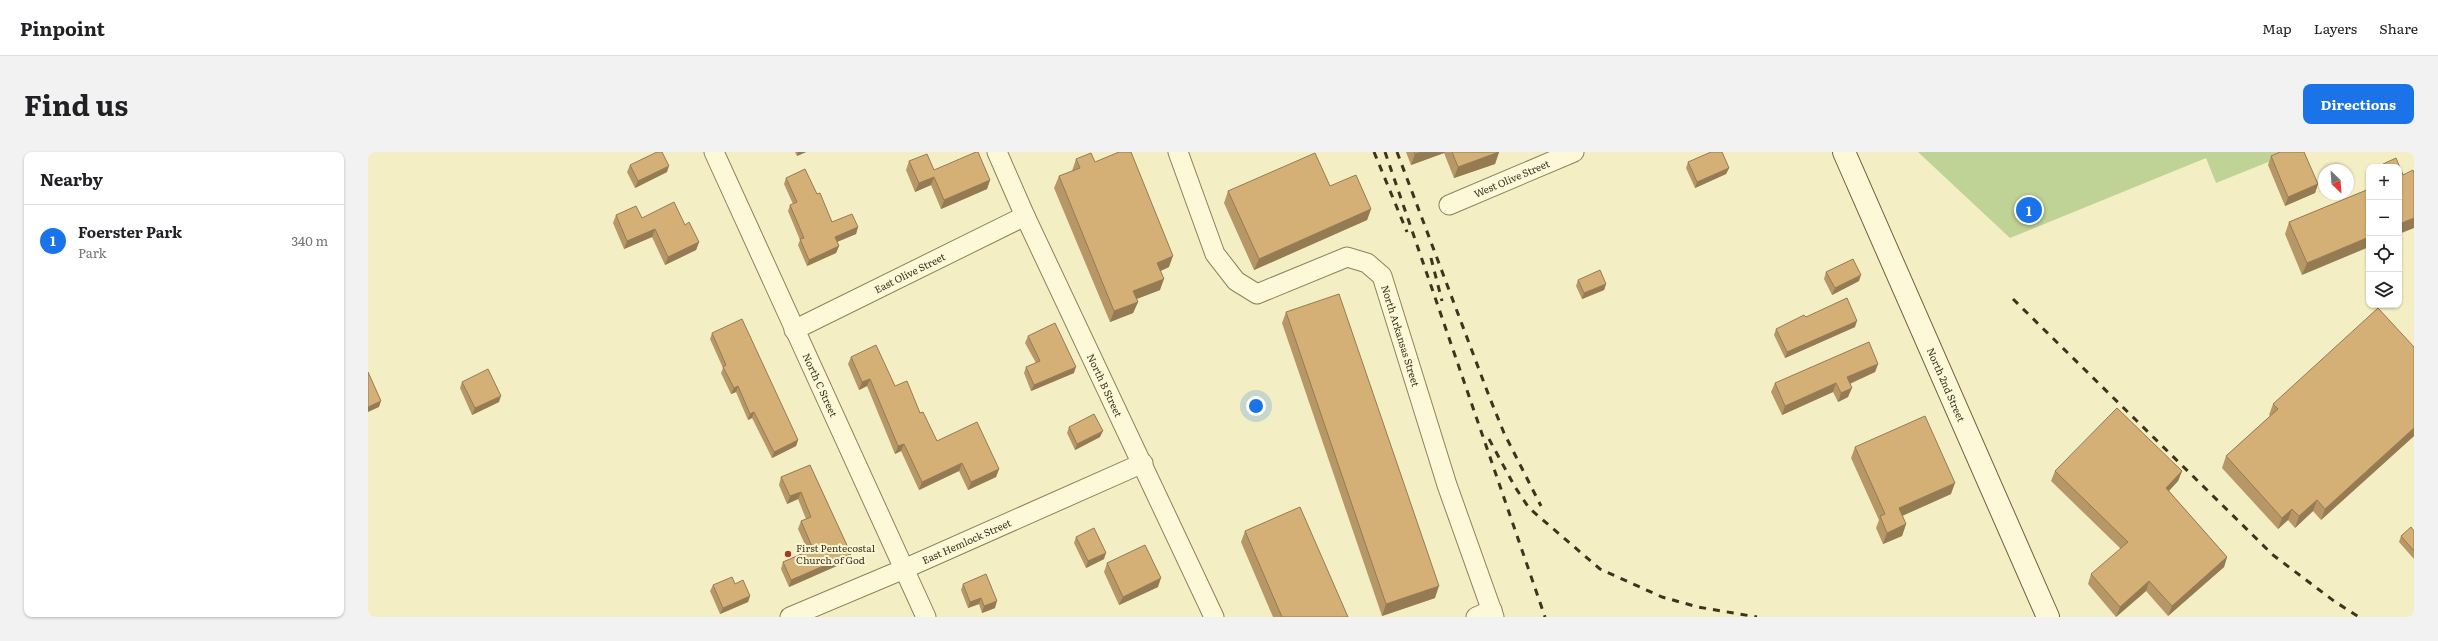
<!DOCTYPE html>
<meta charset="utf-8">
<style>
:root{--surface:#fff;--page:#f2f2f2;--text:#202124;--muted:#757577;--line:#e0e0e0;--accent:#1a73e8}
body{margin:0;font-family:Literata,serif;background:var(--page);color:var(--text)}
.controls{position:absolute;right:12px;top:12px;display:grid;overflow:hidden;border-radius:8px;box-shadow:0 1px 3px #0004}
.controls button{width:36px;height:36px;display:grid;place-items:center;padding:0;border:0;border-bottom:1px solid var(--line);background:var(--surface);color:var(--text);font:20px sans-serif}
.compass{position:absolute;left:1950px;top:12px;width:36px;height:36px;border-radius:50%;background:var(--surface);box-shadow:0 1px 3px #0004;rotate:155deg}
.you{position:absolute;left:888px;top:254px;width:14px;height:14px;margin:-10px;border:3px solid #fff;border-radius:50%;background:#1a73e8;box-shadow:0 0 0 6px #1a73e833}
.badge{display:grid;place-items:center;width:26px;height:26px;border-radius:50%;background:var(--accent);color:#fff;font-size:13px;font-weight:700}
.pin{position:absolute;translate:-50% -50%;border:2px solid #fff;box-shadow:0 1px 4px #0006}
.list{margin:0;padding:0;list-style:none}
h2{display:flex;justify-content:space-between;align-items:center;height:52px;margin:0;padding:0 16px;font-size:17px}
h2 small{font-size:13px;font-weight:400;color:var(--muted)}
.list li{display:grid;grid-template-columns:26px 1fr auto;gap:12px;align-items:center;box-sizing:border-box;height:72px;padding:0 16px;border-top:1px solid var(--line)}
.list b{display:block;font-size:15px;white-space:nowrap}
.list p{margin:0;font-size:13px;white-space:nowrap;color:var(--muted)}
.list em{font-size:13px;font-style:normal;color:var(--muted)}
.icon{flex:none;width:22px;height:22px;fill:none;stroke:currentColor;stroke-width:2;stroke-linecap:round;stroke-linejoin:round}
.map{position:relative;flex:none;width:2046px;height:465px;overflow:hidden;border-radius:8px}
header{display:flex;align-items:center;gap:24px;box-sizing:border-box;height:56px;padding:0 20px;background:var(--surface);border-bottom:1px solid var(--line)}
header strong{font-size:19px}
nav{display:flex;gap:22px;margin-inline-start:auto;font-size:14px}
.intro{display:flex;align-items:center;justify-content:space-between;box-sizing:border-box;height:96px;padding:0 24px}
h1{margin:0;font-size:28px}
.button{padding:10px 18px;border-radius:8px;background:var(--accent);color:#fff;font-size:14px;font-weight:700}
main{display:flex;gap:24px;padding:0 24px}
aside{flex:1;background:var(--surface);border-radius:8px;box-shadow:0 1px 3px #0004}
.map>svg:first-child{display:block}
.green{fill:#c0d396}
.lines{fill:none;stroke-linecap:round;stroke-linejoin:round}
.minor-casing{stroke:#908158;stroke-width:21}
.secondary-casing{stroke:#72613b;stroke-width:24}
.minor{stroke:#fcf8d8;stroke-width:19}
.secondary{stroke:#fcf8d8;stroke-width:22}
.rail{stroke:#3e341d;stroke-width:3;stroke-dasharray:7 7;stroke-linecap:butt}
.wall{fill:#b79765}
.shaded-wall{fill:#957b53}
.building{fill:#d5b076;stroke:#957b53}
.poi-dot{fill:#a63a21;stroke:#f9f6d4;stroke-width:1.5}
.labels{text-anchor:middle;stroke-width:4;stroke-linejoin:round;paint-order:stroke}
.street-label{font-size:10px;fill:#3e341d;stroke:#f9f6d4}
.poi-label{font-size:10px;fill:#3e341d;stroke:#f9f6d4;text-anchor:start}
</style>
<header>
<strong>Pinpoint</strong>
<nav><a>Map</a><a>Layers</a><a>Share</a></nav>
</header>
<div class="intro"><h1>Find us</h1><a class="button">Directions</a></div>
<main>
<aside>
<h2>Nearby<small></small></h2>
<ul class="list">
<li><span class="badge">1</span><div><b>Foerster Park</b><p>Park</p></div><em>340 m</em></li>
</ul>
</aside>
<div class="map">
<svg width="2046" height="465" viewBox="0 0 2046 465">
<rect width="100%" height="100%" fill="#f3eec4"/>
<path class="green" d="M1550,0H1925L1848,31L1838,6L1642,86Z"/>
<g class="lines">
<g class="minor-casing">
<g id="minor">
<path id="s1" d="M346,0L558,465"/>
<path id="s2" d="M629,0L657,64L846,465"/>
<path id="s3" d="M810,0L847,102L868,129L889,142L979,105L999,111L1014,124L1079,333L1126,465"/>
<path id="s4" d="M1081,53L1206,0"/>
<path id="s5" d="M426,178L657,64"/>
<path id="s6" d="M422,465L536,417L775,311"/>
<path d="M1108,465L1124,458"/>
</g>
</g>
<g class="secondary-casing">
<g id="secondary">
<path id="s7" d="M1476,0L1680,465"/>
</g>
</g>
<use href="#minor" class="minor"/>
<use href="#secondary" class="secondary"/>
<path class="rail" d="M1006,0L1039,80
M1017,0L1177,465
M1029,0L1121,244L1136,281L1173,354
M1063,106L1074,149
M1645,147L1905,403L1966,449L1991,465
M1121,287L1147,335L1161,356L1232,417L1294,445L1330,455L1389,465"/>
</g>
<path class="wall" d="M427,0H438L429,4Z
M1038,0H1131L1127,12L1086,26L1076,1L1043,13Z
M1903,4L1950,32L1947,41L1917,54L1900,13Z
M708,7L727,10L801,115L793,119L792,138L768,147L770,150L765,161L742,170L686,36L691,24L704,19Z
M541,9L566,18L622,28L619,37L573,57L563,33L547,40L538,18Z
M1320,10L1361,16L1358,22L1327,36L1318,16Z
M262,13L299,20L267,36L259,20Z
M418,26L449,42L464,70L490,75L488,82L469,90L471,94L468,101L439,114L430,93L432,88L420,59L422,53L425,52L416,32Z
M962,34L1003,57L999,68L886,118L856,51L860,39Z
M2001,37L1934,123L1917,82L1921,70Z
M248,63L317,73L331,90L328,98L297,113L284,85L256,97L245,71Z
M1458,120L1491,129L1464,143L1456,127Z
M1210,128L1238,132L1236,138L1214,147L1208,134Z
M918,160L1067,446L1014,464L914,171Z
M1487,175L1417,206L1406,183L1408,177Z
M344,181L430,288L428,294L404,306L384,266L380,268L368,240L363,242L353,221L355,216L342,187Z
M660,184L706,221L663,239L656,221L658,215L668,211L657,191Z
M2046,195V284L1953,368L1945,359L1927,376L1920,368L1910,377L1854,316L1858,304L1902,264L1901,263L1905,252Z
M483,205L527,234L552,261L569,289L631,317L628,325L600,338L591,319L551,338L533,299L527,302L499,234L491,238L480,212Z
M1510,212L1507,220L1482,232L1480,245L1470,250L1465,240L1414,263L1403,240L1407,231Z
M94,230L131,250L104,263L92,236Z
M701,275L732,285L707,298L699,281Z
M1487,295L1583,342L1534,364L1538,372L1534,384L1515,392L1508,376L1511,368L1483,306Z
M442,313L483,402L480,409L421,435L413,417L415,410L440,399L430,377L433,369L438,367L430,347L419,352L411,333L413,325Z
M1687,319H1814L1810,329L1801,339L1859,405L1856,415L1800,464L1778,439L1748,465L1720,432L1723,422L1753,397L1683,329Z
M877,379L980,465H905L873,390Z
M2046,379V407L2031,390L2033,384Z
M708,385L736,407L718,416L706,391Z
M739,411L790,435L751,453L736,420Z
M367,432L382,444L380,450L352,462L342,439L345,433Z
M595,432L627,456L614,461L611,452L600,456L593,438Z"/>
<path class="shaded-wall" d="M430,0H438L429,4Z
M1053,0H1077L1076,1L1043,13L1047,2Z
M1131,0L1127,12L1086,26L1090,15Z
M301,14L299,20L267,36L270,29Z
M1361,16L1358,22L1327,36L1329,30Z
M566,25L563,33L547,40L551,31Z
M622,28L619,37L573,57L576,48Z
M1950,32L1947,41L1917,54L1920,45Z
M1003,57L999,68L886,118L891,107Z
M2046,66V76L2031,82V72Z
M490,75L488,82L464,92L467,85Z
M287,77L284,85L256,97L259,89Z
M2001,85V95L1934,123L1939,111Z
M331,90L328,98L297,113L300,105Z
M471,94L468,101L439,114L441,108Z
M805,104L801,115L785,122L789,111Z
M1493,123L1491,129L1464,143L1467,136Z
M796,127L792,138L761,150L765,139Z
M1238,132L1236,138L1214,147L1216,141Z
M770,150L765,161L742,170L746,159Z
M1489,169L1487,175L1417,206L1419,200Z
M1510,212L1507,220L1476,234L1479,225Z
M708,215L706,221L663,239L666,233Z
M502,227L499,234L491,238L494,230Z
M1468,231L1465,240L1414,263L1417,254Z
M370,234L368,240L363,242L366,236Z
M1484,236L1480,245L1470,250L1473,241Z
M133,244L131,250L104,263L107,256Z
M13,249L11,255L0,260V255Z
M386,260L384,266L380,268L382,262Z
M2046,276V284L1953,368L1957,357Z
M735,279L732,285L707,298L709,292Z
M430,288L428,294L404,306L406,300Z
M536,292L533,299L527,302L530,294Z
M594,311L591,319L551,338L554,330Z
M631,317L628,325L600,338L603,330Z
M1814,319L1810,329L1794,346L1798,336Z
M1587,331L1583,342L1527,367L1531,356Z
M433,340L430,347L419,352L422,344Z
M1949,348L1945,359L1927,376L1931,364Z
M1924,357L1920,368L1910,377L1914,366Z
M1538,372L1534,384L1515,392L1519,381Z
M738,401L736,407L718,416L720,409Z
M483,402L480,409L421,435L423,428Z
M1859,405L1856,415L1800,464L1804,454Z
M793,426L790,435L751,453L755,445Z
M1781,429L1778,439L1748,465L1752,455Z
M1071,434L1067,446L1014,464L1018,452Z
M382,444L380,450L352,462L355,456Z
M613,446L611,452L600,456L602,450Z
M629,449L627,456L614,461L616,454Z"/>
<path class="building" d="M289,0H294L301,14L270,29L262,13Z
M608,0H610L622,28L576,48L566,25L551,31L541,9L559,2L566,18Z
M751,0H763L805,104L789,111L796,127L765,139L770,150L746,159L691,24L712,16L708,7L723,1L727,10Z
M1046,0H1053L1047,2Z
M1084,0H1131L1090,15Z
M1343,0H1354L1361,16L1329,30L1320,10Z
M1912,0H1936L1950,32L1920,45L1903,4Z
M947,1L962,34L988,23L1003,57L891,107L860,39Z
M2028,6L2035,23L2045,18L2046,21V66L2031,72V15H2016L2015,12Z
M437,17L449,42L452,41L464,70L484,62L490,75L467,85L471,94L441,108L432,87L436,86L422,53L429,50L418,26Z
M2001,37V85L1939,111L1921,70Z
M306,50L317,73L321,70L331,90L300,105L287,77L259,89L248,63L268,54L274,66Z
M1485,107L1493,123L1467,136L1458,120Z
M1232,118L1238,132L1216,141L1210,128Z
M971,142L1071,434L1018,452L918,160Z
M1479,146L1489,169L1419,200L1408,177L1436,163L1438,165Z
M2010,156L2046,195V276L1957,357L1949,348L1931,364L1924,357L1914,366L1858,304L1910,257L1905,252Z
M374,167L430,288L406,300L386,260L382,262L370,234L366,236L355,215L358,213L344,181Z
M687,171L708,215L666,233L658,215L672,209L660,184Z
M1501,190L1510,212L1479,225L1484,236L1473,241L1468,231L1417,254L1407,231Z
M508,193L527,234L539,229L552,261L555,260L569,289L609,270L631,317L603,330L594,311L554,330L536,292L530,294L502,227L494,230L483,205Z
M120,217L133,244L107,256L94,230Z
M0,220L13,249L0,255Z
M1749,256L1814,319L1798,336L1859,405L1804,454L1781,429L1752,455L1723,422L1760,390L1687,319Z
M726,262L735,279L709,292L701,275Z
M1557,264L1587,331L1531,356L1538,372L1519,381L1512,364L1517,362L1487,295Z
M442,313L483,402L423,428L415,410L445,397L433,369L443,365L433,340L422,344L413,325Z
M932,355L980,465H914L877,379Z
M2043,375L2046,379V399L2033,384Z
M726,376L738,401L720,409L708,385Z
M777,393L793,426L755,445L739,411Z
M618,422L629,449L616,454L613,446L602,450L595,432Z
M364,425L367,432L375,428L382,444L355,456L345,433Z"/>
<circle class="poi-dot" cx="420" cy="402" r="4"/>
<g class="labels">
<g class="street-label">
<text dy="4" stroke="none"><textPath href="#s4" startOffset="68">West Olive Street</textPath></text>
<text dy="4" stroke="none"><textPath href="#s5" startOffset="129">East Olive Street</textPath></text>
<text dy="4" stroke="none"><textPath href="#s3" startOffset="368">North Arkansas Street</textPath></text>
<text dy="4" stroke="none"><textPath href="#s7" startOffset="254">North 2nd Street</textPath></text>
<text dy="4" stroke="none"><textPath href="#s1" startOffset="256">North C Street</textPath></text>
<text dy="4" stroke="none"><textPath href="#s2" startOffset="257">North B Street</textPath></text>
<text dy="4" stroke="none"><textPath href="#s6" startOffset="192">East Hemlock Street</textPath></text>
</g>
<g class="poi-label">
<text x="428" y="400">First Pentecostal<tspan x="428" dy="12">Church of God</tspan></text>
</g>
</g>
</svg>
<div class="controls">
<button>+</button>
<button>−</button>
<button><svg class="icon" aria-label="locate" viewBox="0 0 24 24"><circle cx="12" cy="12" r="6"/><path d="M12 2v4M12 18v4M2 12h4M18 12h4"/></svg></button>
<button><svg class="icon" aria-label="layers" viewBox="0 0 24 24"><path d="M12 4l9 5-9 5-9-5zM3 14l9 5 9-5"/></svg></button>
</div>
<svg class="compass" viewBox="-18 -18 36 36"><path d="M0-13l5 13h-10z" fill="#e53935"/><path d="M0 13l5-13h-10z" fill="#757577"/></svg>
<div class="you"></div>
<div class="pin badge" style="left:1661px;top:58px">1</div>
</div>
</main>
